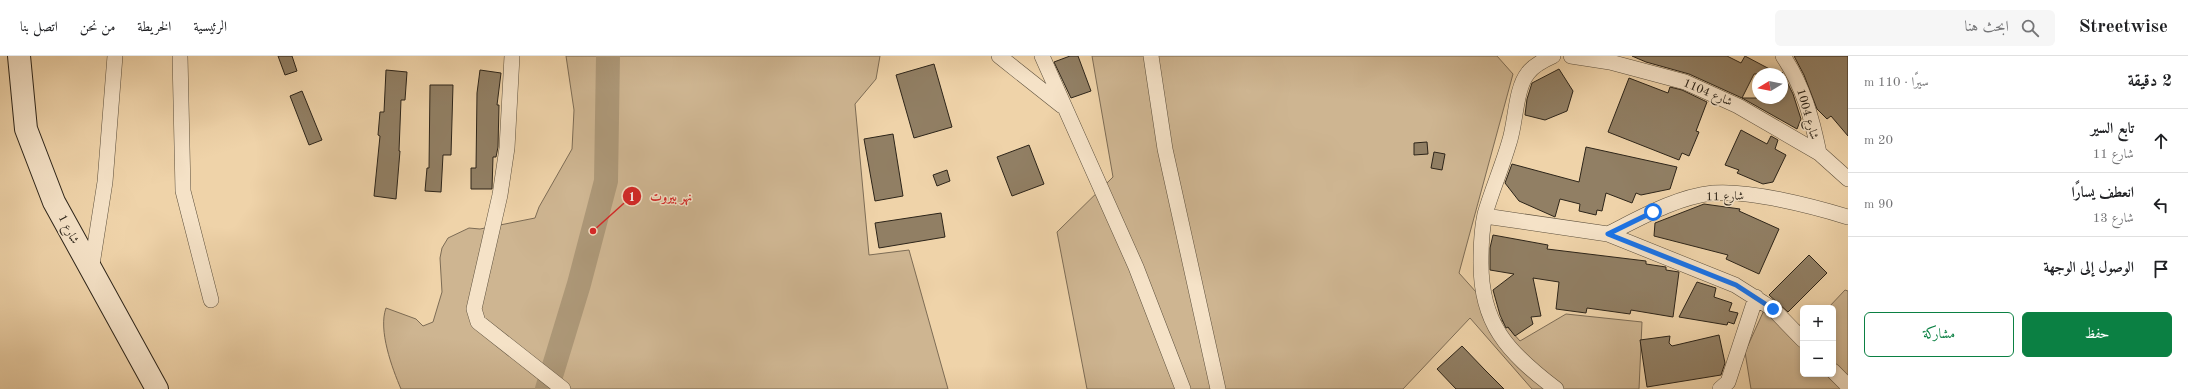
<!DOCTYPE html>
<html lang="ar">
<meta charset="utf-8">
<style>
:root{--surface:#fff;--page:#f6f6f6;--text:#202124;--muted:#757577;--line:#e0e0e0;--accent:#0b8043}
body{margin:0;font-family:"Old Standard TT",Amiri,serif;background:var(--page);color:var(--text);direction:rtl}
.controls{position:absolute;right:12px;bottom:12px;display:grid;overflow:hidden;border-radius:6px;box-shadow:0 2px 6px #0003}
.controls button{width:36px;height:36px;display:grid;place-items:center;padding:0;border:0;border-bottom:1px solid var(--line);background:var(--surface);color:var(--text);font:20px sans-serif}
.compass{position:absolute;left:1752px;top:12px;width:36px;height:36px;border-radius:50%;background:var(--surface);box-shadow:0 2px 6px #0003;rotate:260deg}
.stop{position:absolute;width:12px;height:12px;margin:-9px;border:3px solid #1a73e8;border-radius:50%;background:#fff}
.stop.end{background:#1a73e8;border-color:#fff;box-shadow:0 1px 4px #0008}
.list{margin:0;padding:0;list-style:none}
h2{display:flex;justify-content:space-between;align-items:center;height:52px;margin:0;padding:0 16px;font-size:17px}
h2 small{font-size:13px;font-weight:400;color:var(--muted)}
.list li{display:grid;grid-template-columns:26px 1fr auto;gap:12px;align-items:center;box-sizing:border-box;height:64px;padding:0 16px;border-top:1px solid var(--line)}
.list b{display:block;font-size:15px;white-space:nowrap}
.list p{margin:0;font-size:13px;white-space:nowrap;color:var(--muted)}
.list em{font-size:13px;font-style:normal;color:var(--muted)}
.actions{display:flex;gap:8px;padding:12px 16px}
.actions a{flex:1;padding:9px 0;border:1px solid var(--accent);border-radius:6px;text-align:center;font-size:14px;color:var(--accent)}
.actions .main{background:var(--accent);color:#fff}
.icon{flex:none;width:22px;height:22px;fill:none;stroke:currentColor;stroke-width:2;stroke-linecap:round;stroke-linejoin:round}
.map{position:relative;flex:none;width:1848px;height:333px;overflow:hidden;direction:ltr}
header{display:flex;align-items:center;gap:24px;box-sizing:border-box;height:56px;padding:0 20px;background:var(--surface);border-bottom:1px solid var(--line)}
header strong{font-size:19px}
nav{display:flex;gap:22px;margin-inline-start:auto;font-size:14px}
.search{width:280px;height:36px;background:var(--page);display:flex;align-items:center;gap:10px;box-sizing:border-box;padding:0 14px;border-radius:6px;color:var(--muted);font-size:15px}
main{display:flex}
aside{flex:1;background:var(--surface)}
.map>svg:first-child{display:block}
.green{fill:#ceb591;stroke:#7d6c55}
.lines{fill:none;stroke-linecap:round;stroke-linejoin:round}
.river{stroke:#ad9878;stroke-width:24}
.building{fill:#917f64;stroke:#2c2419}
.street-casing{stroke:#5d503d;stroke-width:16}
.secondary-casing{stroke:#2c2419;stroke-width:24}
.street{stroke:#f5e2c7;stroke-width:15}
.secondary{stroke:#f5e2c7;stroke-width:22}
.route{stroke:#1a73e8;stroke-width:5}
.labels{text-anchor:middle;stroke-width:3;stroke-linejoin:round;paint-order:stroke}
.street-label{font-size:12px;fill:#2c2419;stroke:#f5e2c7}
.leader{fill:none;stroke:#d62828;stroke-width:1.5}
.callout-dot{fill:#d62828;stroke:#f5e2c7;stroke-width:1.5}
.mark-label{font-size:12px;text-anchor:middle;font-weight:bold;fill:#fff}
.callout-label{font-size:13px;text-anchor:middle;font-weight:bold;fill:#d62828;stroke:#f5e2c7;stroke-width:3;stroke-linejoin:round;paint-order:stroke}
</style>
<header>
<strong>Streetwise</strong>
<div class="search"><svg class="icon" aria-label="search" viewBox="0 0 24 24"><circle cx="10" cy="10" r="6"/><path d="M15 15l6 6"/></svg>ابحث هنا</div>
<nav><a>الرئيسية</a><a>الخريطة</a><a>من نحن</a><a>اتصل بنا</a></nav>
</header>
<main>
<aside>
<h2>2 دقيقة<small>سيرًا · 110 m</small></h2>
<ul class="list">
<li><svg class="icon" aria-label="ahead" viewBox="0 0 24 24"><path d="M12 20V5M6 11l6-6 6 6"/></svg><div><b>تابع السير</b><p>شارع 11</p></div><em>20 m</em></li>
<li><svg class="icon" aria-label="left" viewBox="0 0 24 24"><path d="M17 20v-9H6M10 6l-5 5 5 5"/></svg><div><b>انعطف يسارًا</b><p>شارع 13</p></div><em>90 m</em></li>
<li><svg class="icon" aria-label="arrive" viewBox="0 0 24 24"><path d="M6 21V4h12l-3 4 3 4H6"/></svg><div><b>الوصول إلى الوجهة</b></div></li>
</ul>
<div class="actions"><a class="main">حفظ</a><a>مشاركة</a></div>
</aside>
<div class="map">
<svg width="1848" height="333" viewBox="0 0 1848 333">
<rect width="100%" height="100%" fill="#efd3a9"/>
<filter id="stains"><feTurbulence type="fractalNoise" baseFrequency=".005" numOctaves="4"/><feColorMatrix values="0 0 0 0 .2 0 0 0 0 .09 0 0 0 0 .02 0 0 0 .5 -.17"/></filter>
<radialGradient id="worn" r=".72"><stop offset=".6" stop-color="#630" stop-opacity="0"/><stop offset="1" stop-color="#630" stop-opacity=".3"/></radialGradient>
<path class="green" d="M566,0H880L876,23L855,48L869,199L909,194L948,333H401C392,312 378,274 386,252L416,263L423,270L433,266L442,236L440,202L442,192L448,182L469,172L480,173L535,162L539,151L572,93L574,54Z
M1092,0H1497L1513,18L1459,217L1520,285L1566,258L1642,266L1639,333H1532L1470,262L1403,333H1087L1057,176L1113,121Z
M1845,234L1848,235V333H1751L1745,296L1765,252L1803,271V318H1833V252H1828Z"/>
<g class="lines">
<path class="river" d="M547,333L579,228L606,125L608,0"/>
</g>
<path class="building" d="M278,0H292L297,15L285,19Z
M1070,0H1078L1091,35L1071,42L1054,6Z
M1632,0H1727L1741,7L1745,0L1779,18H1754L1742,42L1689,18L1646,6Z
M1794,0H1848V80L1831,60L1827,63L1817,53L1804,19Z
M934,8L952,71L914,82L896,19Z
M1559,13L1573,35L1567,55L1545,64L1525,59L1527,43L1532,27Z
M386,14L407,16L405,44H401L399,95H400L396,143L374,140L380,80L378,79L380,56H384Z
M480,14L501,17L497,49H499L498,91L496,101H493L492,133H471V112H476L477,37Z
M1782,16L1793,38L1801,63L1797,73L1742,42H1782Z
M1629,22L1668,37L1670,31L1682,34L1707,46L1696,75L1699,76L1689,100L1682,97L1679,104L1608,76Z
M430,29H453L451,99H443L441,136L425,135L427,112H429Z
M302,35L322,84L309,89L290,40Z
M1741,74L1767,88L1771,80L1778,84L1775,93L1786,99L1773,126L1763,128L1737,117L1739,114L1725,109Z
M893,78L903,140L875,145L864,83Z
M1427,86L1428,98L1414,99V87Z
M1029,89L1044,128L1012,140L997,101Z
M1586,91L1677,111L1670,133L1641,139L1636,137L1632,147L1606,137L1602,155L1597,154L1596,159L1579,155L1580,148L1560,143L1555,161L1519,145L1505,127L1512,108L1579,126Z
M1434,96L1445,98L1442,114L1431,112Z
M947,114L950,125L937,130L933,119Z
M1704,148L1740,153L1739,155L1779,173L1759,218L1726,203L1728,199L1654,180L1655,167Z
M941,157L945,181L879,192L875,167Z
M1493,179L1548,189L1547,193L1646,205V208L1666,211V214L1679,216L1673,261L1631,254L1630,258L1587,252L1586,257L1556,253L1559,226L1533,222L1541,260L1531,261L1533,268L1515,280L1508,271L1506,272L1500,259L1493,234L1514,218L1490,214V192Z
M1809,199L1827,217L1788,256L1769,239Z
M1697,226L1716,232L1714,241L1732,247L1729,255L1738,257L1734,268L1728,266L1727,269L1679,261Z
M1719,279L1725,307L1721,319L1647,331L1640,284L1670,280L1669,287L1672,290Z
M1462,290L1485,314L1504,333H1456L1437,313Z"/>
<g class="lines">
<g class="street-casing">
<path id="street" d="M180,0L183,135L211,244
M512,0L507,92L500,139L474,253L478,266L563,333
M999,0L1062,50
M1042,0L1136,211L1183,333
M1151,0L1165,93L1218,333
M1553,0C1544,4 1534,9 1528,17C1515,33 1516,67 1509,87C1502,111 1492,134 1485,158C1482,172 1481,189 1481,204C1480,267 1507,296 1556,333
M1571,0L1610,6L1685,26L1738,50L1819,97L1848,123
M1783,0C1803,30 1812,62 1819,97
M1485,160L1608,178L1735,229L1773,253L1803,284
M1608,178C1640,162 1676,141 1713,137C1750,134 1812,150 1848,161
M91,215L105,126L115,0
M1833,315L1848,330
M1720,333L1728,326L1756,241"/>
</g>
<g class="secondary-casing">
<path id="secondary" d="M19,0L26,73L54,146L157,333"/>
</g>
<use href="#street" class="street"/>
<use href="#secondary" class="secondary"/>
</g>
<g class="lines">
<path class="route" d="M1653,156L1608,178L1736,229L1773,253"/>
</g>
<g class="labels">
<g class="street-label">
<text transform="translate(1708 36) rotate(23)" y="4">شارع 1104</text>
<text transform="translate(1808 58) rotate(74)" y="4">شارع 1004</text>
<text transform="translate(1725 140) rotate(-1)" y="4">شارع 11</text>
<text transform="translate(69 173) rotate(62)" y="4">شارع 1</text>
</g>
</g>
<path class="leader" d="M593 175L632 140"/>
<g class="callout-dot">
<circle cx="593" cy="175" r="4"/>
<circle cx="632" cy="140" r="10"/>
</g>
<g class="mark-label">
<text x="632" y="145">1</text>
</g>
<g class="callout-label">
<text x="671" y="145">نهر بيروت</text>
</g>
<rect width="100%" height="100%" filter="url(#stains)"/>
<rect width="100%" height="100%" fill="url(#worn)"/>
</svg>
<div class="controls">
<button>+</button>
<button>−</button>
</div>
<svg class="compass" viewBox="-18 -18 36 36"><path d="M0-13l5 13h-10z" fill="#e53935"/><path d="M0 13l5-13h-10z" fill="#757577"/></svg>
<div class="stop" style="left:1653px;top:156px"></div>
<div class="stop end" style="left:1773px;top:253px"></div>
</div>
</main>
